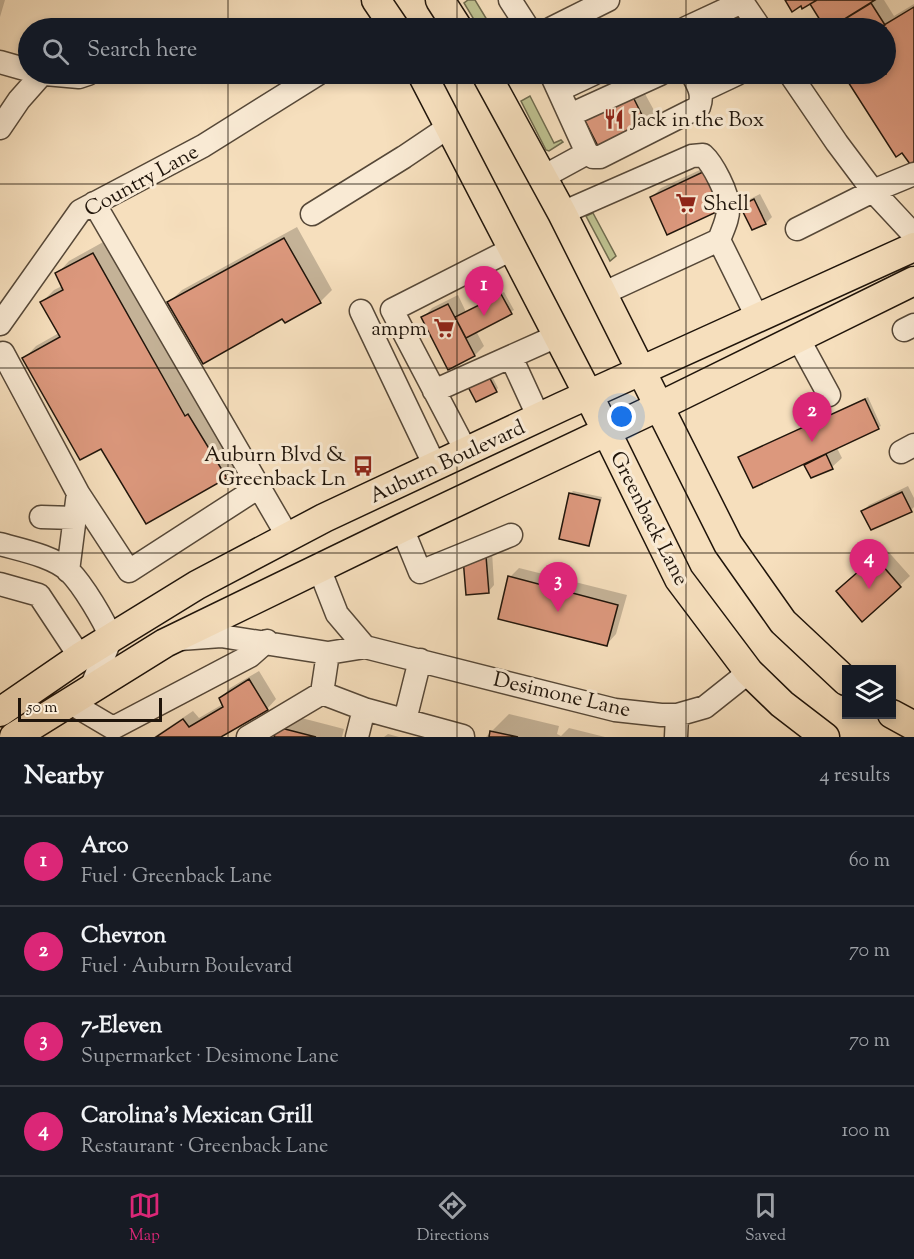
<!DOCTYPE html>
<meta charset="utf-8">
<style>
:root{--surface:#171b24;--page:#242831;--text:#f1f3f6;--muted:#9ea1a6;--line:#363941;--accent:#db2777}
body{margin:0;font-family:"Sorts Mill Goudy",serif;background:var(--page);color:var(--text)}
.controls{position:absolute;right:18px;bottom:18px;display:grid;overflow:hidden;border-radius:0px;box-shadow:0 3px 9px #0003}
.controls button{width:54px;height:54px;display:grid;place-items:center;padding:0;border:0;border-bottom:2px solid var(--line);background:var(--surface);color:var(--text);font:30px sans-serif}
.scale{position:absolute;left:18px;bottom:15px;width:144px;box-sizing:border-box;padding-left:6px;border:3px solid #20150b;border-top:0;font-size:16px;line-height:21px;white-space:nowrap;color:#20150b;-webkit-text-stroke:4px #f9ead4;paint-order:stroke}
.you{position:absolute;left:622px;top:417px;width:21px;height:21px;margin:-15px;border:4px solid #fff;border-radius:50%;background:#1a73e8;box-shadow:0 0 0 9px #1a73e833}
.badge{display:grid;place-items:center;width:39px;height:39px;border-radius:50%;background:var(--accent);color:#fff;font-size:20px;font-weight:700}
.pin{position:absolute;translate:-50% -50px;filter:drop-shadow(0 2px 3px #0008)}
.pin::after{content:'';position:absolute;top:32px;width:21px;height:18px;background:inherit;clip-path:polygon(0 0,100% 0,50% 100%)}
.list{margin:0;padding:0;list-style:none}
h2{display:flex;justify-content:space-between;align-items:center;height:78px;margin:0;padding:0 24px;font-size:26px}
h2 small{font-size:20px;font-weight:400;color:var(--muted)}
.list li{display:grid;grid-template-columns:39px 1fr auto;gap:18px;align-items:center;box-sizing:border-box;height:90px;padding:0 24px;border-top:2px solid var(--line)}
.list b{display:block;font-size:22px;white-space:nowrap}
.list p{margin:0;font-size:20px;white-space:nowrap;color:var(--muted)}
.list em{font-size:20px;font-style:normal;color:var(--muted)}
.icon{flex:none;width:33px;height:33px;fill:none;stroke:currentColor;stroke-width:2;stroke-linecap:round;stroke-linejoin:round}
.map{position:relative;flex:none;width:914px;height:737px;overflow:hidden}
.search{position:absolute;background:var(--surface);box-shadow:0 3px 9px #0003;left:18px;right:18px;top:18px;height:66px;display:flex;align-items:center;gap:15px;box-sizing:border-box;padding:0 21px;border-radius:33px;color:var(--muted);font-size:22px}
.sheet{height:438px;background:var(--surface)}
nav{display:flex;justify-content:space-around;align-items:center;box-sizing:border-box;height:84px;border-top:2px solid var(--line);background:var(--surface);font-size:16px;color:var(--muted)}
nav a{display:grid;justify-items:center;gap:3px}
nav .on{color:var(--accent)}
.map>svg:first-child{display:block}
.green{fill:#bec190;stroke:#6f6b4e;stroke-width:1.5}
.shadow{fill:#0003}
.building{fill:#dc987d;stroke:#20150b;stroke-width:1.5}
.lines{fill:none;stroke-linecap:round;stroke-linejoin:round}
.minor-casing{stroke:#564838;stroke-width:25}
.major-casing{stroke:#20150b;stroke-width:31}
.minor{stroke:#f9ead4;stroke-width:22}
.major{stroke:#f6dfbd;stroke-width:28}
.grid{fill:none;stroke:#20150b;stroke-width:1.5;stroke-opacity:0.55}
.labels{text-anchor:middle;stroke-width:6;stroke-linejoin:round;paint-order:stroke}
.poi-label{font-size:21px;fill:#20150b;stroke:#f9ead4;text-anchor:start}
.street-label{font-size:21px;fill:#20150b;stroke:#f9ead4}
</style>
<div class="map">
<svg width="914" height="737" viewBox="0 0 914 737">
<rect width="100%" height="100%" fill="#f6dfbd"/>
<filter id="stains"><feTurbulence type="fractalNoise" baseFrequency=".00333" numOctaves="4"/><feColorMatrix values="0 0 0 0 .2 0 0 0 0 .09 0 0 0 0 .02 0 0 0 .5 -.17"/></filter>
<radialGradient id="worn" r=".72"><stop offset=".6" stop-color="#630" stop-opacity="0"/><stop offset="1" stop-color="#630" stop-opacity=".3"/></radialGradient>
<path class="green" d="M468,0H475L492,28H479L464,3Z
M530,96L554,143L561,140L563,142L549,151L546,150L521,101Z
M593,213L616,256L610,261L586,216Z"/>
<path class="shadow" d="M0,0H5L0,17Z
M787,0H884L894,16L914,4V160L902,150L896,155L844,74H886V28H828L811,2L802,4Z
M638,81L656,114L646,124L601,148Z
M715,163L667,233L652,197L661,188Z
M760,194L772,217L766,223L753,228L742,207L748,200Z
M297,227L332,290L320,302H169L182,290Z
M105,241L198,404L201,403L238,464L226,477L102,447L24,359L36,346L59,333L42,302L54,290L62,286L57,274L69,261Z
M504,292L514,310L476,331L484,346L475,355L423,318L432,308L458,295L466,312Z
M489,370L498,388L496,391L467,382Z
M868,397L881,426L837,448L842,458L832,467L811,476L806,465L812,460L740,458Z
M908,486L914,498V507L911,510L863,511L869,505Z
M573,491L602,497L591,542L589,544L570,494Z
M885,548L910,576L863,620L847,582Z
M492,551L494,585L488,592L465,558Z
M519,568L627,595L616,634L607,644L510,577Z
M259,671L276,699L267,709L218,737H154L193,711L199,718L223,704L221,698L230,688Z
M509,714L559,726L557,734L561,736L569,728L605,737H486Z
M290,715L344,729L342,737H276L278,728Z
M388,734L399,737H384Z"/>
<path class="building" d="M785,0H817L802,9L801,6L792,12Z
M817,0H875L830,28H825L810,4Z
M871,3L885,25L879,28H830Z
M914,7V162L910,164L902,153L896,157L843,74H886V28H879Z
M629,89L647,125L600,150L581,113Z
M705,171L723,209L667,235L650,197Z
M754,199L766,224L752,230L740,206Z
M284,238L321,303L285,323L282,319L203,364L167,302Z
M93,253L185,416L188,414L227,478L146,524L101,449L80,460L22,358L60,337L40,302L63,290L55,273Z
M501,294L512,314L466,338L455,317Z
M448,304L475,356L448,370L421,317Z
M486,371L497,392L476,402L465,381Z
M865,399L879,429L753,488L738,457Z
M826,454L833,469L811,478L804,465Z
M902,492L912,512L871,530L861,511Z
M569,493L600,500L589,546L559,539Z
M486,556L489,593L466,595L463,558Z
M875,557L901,587L862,622L836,591Z
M508,576L618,605L607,646L498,619Z
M249,679L268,710L221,737H156L183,719L189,727L223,707L219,698Z
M277,727L316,737H274Z
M490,731L518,737H489Z"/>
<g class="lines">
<g class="minor-casing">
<path id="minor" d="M510,0L528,28
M741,0L760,28
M552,28L608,0
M686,28L742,2
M0,62L28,70
M45,74L79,77L88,74
M551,74L587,153L593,157H600L699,107C704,94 698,85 692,74
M790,74L837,143L873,191L914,235
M559,90L593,74
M701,91L737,74
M570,115L660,74
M0,128L19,100L42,74
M543,177L587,153
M94,203L288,537
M562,213L692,156L703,155C713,164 728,193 728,207C729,218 723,229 719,240
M312,214L404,157L450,126
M797,229L873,191L914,174
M602,294L719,240L758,319
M361,311L435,466
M0,324L80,211L203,146L318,74
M904,330L914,325
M798,338L829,395
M0,355L3,353L78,493L68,571
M511,357L539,418
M434,391L557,336
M466,451L392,310L512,249
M901,452L914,445
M78,493L129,571L259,487
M41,517L75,518
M402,528L420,572L511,535
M0,544C21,550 53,556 69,571C83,585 104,620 111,638L91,688
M319,568L337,614L365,647
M0,584L39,595L80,657
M180,639L221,636L328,653L365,647L615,710L661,715H677L705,707L749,672
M322,693L364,709L357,737
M69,702L113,728L250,656L267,641
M364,709L463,736V737
M405,720L420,660
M248,737L322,693L328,653
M676,737L677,715"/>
</g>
<g class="major-casing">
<path id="major" d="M376,0L395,28
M440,0L458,28
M422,74L589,396L679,579L749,672L782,704L825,737
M486,74L562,213L728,544L783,622L846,681
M0,712L80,657L197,585L324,518L561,407L914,247
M892,714L914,726
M14,737L165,643L402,528L658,407L914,281"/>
</g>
<use href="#minor" class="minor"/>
<use href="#major" class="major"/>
</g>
<path class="grid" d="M228,0V28M457,0V28M686,0V28M228,74V737M457,74V737M686,74V737M0,184H914M0,368H914M0,553H914"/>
<defs>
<g id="restaurant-bare" transform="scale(1.62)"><path d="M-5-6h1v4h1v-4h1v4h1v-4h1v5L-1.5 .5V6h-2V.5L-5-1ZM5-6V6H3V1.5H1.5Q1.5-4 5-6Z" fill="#8f2418" stroke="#f9ead4" stroke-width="2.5" paint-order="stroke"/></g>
<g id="supermarket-bare" transform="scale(1.62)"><path d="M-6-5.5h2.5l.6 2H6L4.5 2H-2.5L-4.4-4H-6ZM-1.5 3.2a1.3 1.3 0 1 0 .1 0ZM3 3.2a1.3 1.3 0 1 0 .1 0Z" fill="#8f2418" stroke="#f9ead4" stroke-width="2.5" paint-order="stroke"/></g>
<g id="bus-bare" transform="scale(1.62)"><path d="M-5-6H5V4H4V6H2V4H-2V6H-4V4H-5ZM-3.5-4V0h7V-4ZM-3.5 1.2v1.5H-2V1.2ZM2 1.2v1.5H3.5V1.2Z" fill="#8f2418" stroke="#f9ead4" stroke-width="2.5" paint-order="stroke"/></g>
</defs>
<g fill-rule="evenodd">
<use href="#restaurant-bare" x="614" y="119"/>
<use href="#supermarket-bare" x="686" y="203"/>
<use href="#supermarket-bare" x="444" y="328"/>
<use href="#bus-bare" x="363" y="466"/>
</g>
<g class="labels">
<g class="poi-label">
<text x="631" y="126">Jack in the Box</text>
<text x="703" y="210">Shell</text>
<text x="427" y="335" text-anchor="end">ampm</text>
<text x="346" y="461" text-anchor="end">Auburn Blvd &amp;<tspan x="346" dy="24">Greenback Ln</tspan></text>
</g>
<g class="street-label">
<text transform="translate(141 180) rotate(-29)" y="7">Country Lane</text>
<text transform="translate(447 461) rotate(-25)" y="7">Auburn Boulevard</text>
<text transform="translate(650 518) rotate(63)" y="7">Greenback Lane</text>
<text transform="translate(562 694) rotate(13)" y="7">Desimone Lane</text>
</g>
</g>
<rect width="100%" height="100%" filter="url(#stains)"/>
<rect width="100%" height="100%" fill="url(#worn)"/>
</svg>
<div class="controls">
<button><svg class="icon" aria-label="layers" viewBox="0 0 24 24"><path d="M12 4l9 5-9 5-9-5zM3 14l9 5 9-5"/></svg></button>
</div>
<div class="scale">50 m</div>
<div class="you"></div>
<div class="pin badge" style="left:484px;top:316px">1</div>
<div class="pin badge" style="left:812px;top:442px">2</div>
<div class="pin badge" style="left:558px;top:612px">3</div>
<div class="pin badge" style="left:869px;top:589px">4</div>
<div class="search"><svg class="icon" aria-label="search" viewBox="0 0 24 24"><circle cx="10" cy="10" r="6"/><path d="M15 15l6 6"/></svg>Search here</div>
</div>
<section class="sheet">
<h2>Nearby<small>4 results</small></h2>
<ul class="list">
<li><span class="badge">1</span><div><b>Arco</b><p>Fuel · Greenback Lane</p></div><em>60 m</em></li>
<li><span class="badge">2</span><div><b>Chevron</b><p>Fuel · Auburn Boulevard</p></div><em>70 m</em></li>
<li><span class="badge">3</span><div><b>7-Eleven</b><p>Supermarket · Desimone Lane</p></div><em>70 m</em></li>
<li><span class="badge">4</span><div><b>Carolina's Mexican Grill</b><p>Restaurant · Greenback Lane</p></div><em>100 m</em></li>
</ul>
</section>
<nav>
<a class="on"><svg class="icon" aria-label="map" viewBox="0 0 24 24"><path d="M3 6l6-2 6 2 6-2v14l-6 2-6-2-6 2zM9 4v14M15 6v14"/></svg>Map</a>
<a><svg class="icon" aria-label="directions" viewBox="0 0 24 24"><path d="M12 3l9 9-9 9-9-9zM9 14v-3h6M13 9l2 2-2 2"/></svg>Directions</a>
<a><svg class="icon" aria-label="saved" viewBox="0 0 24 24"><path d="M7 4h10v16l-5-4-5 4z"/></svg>Saved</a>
</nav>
